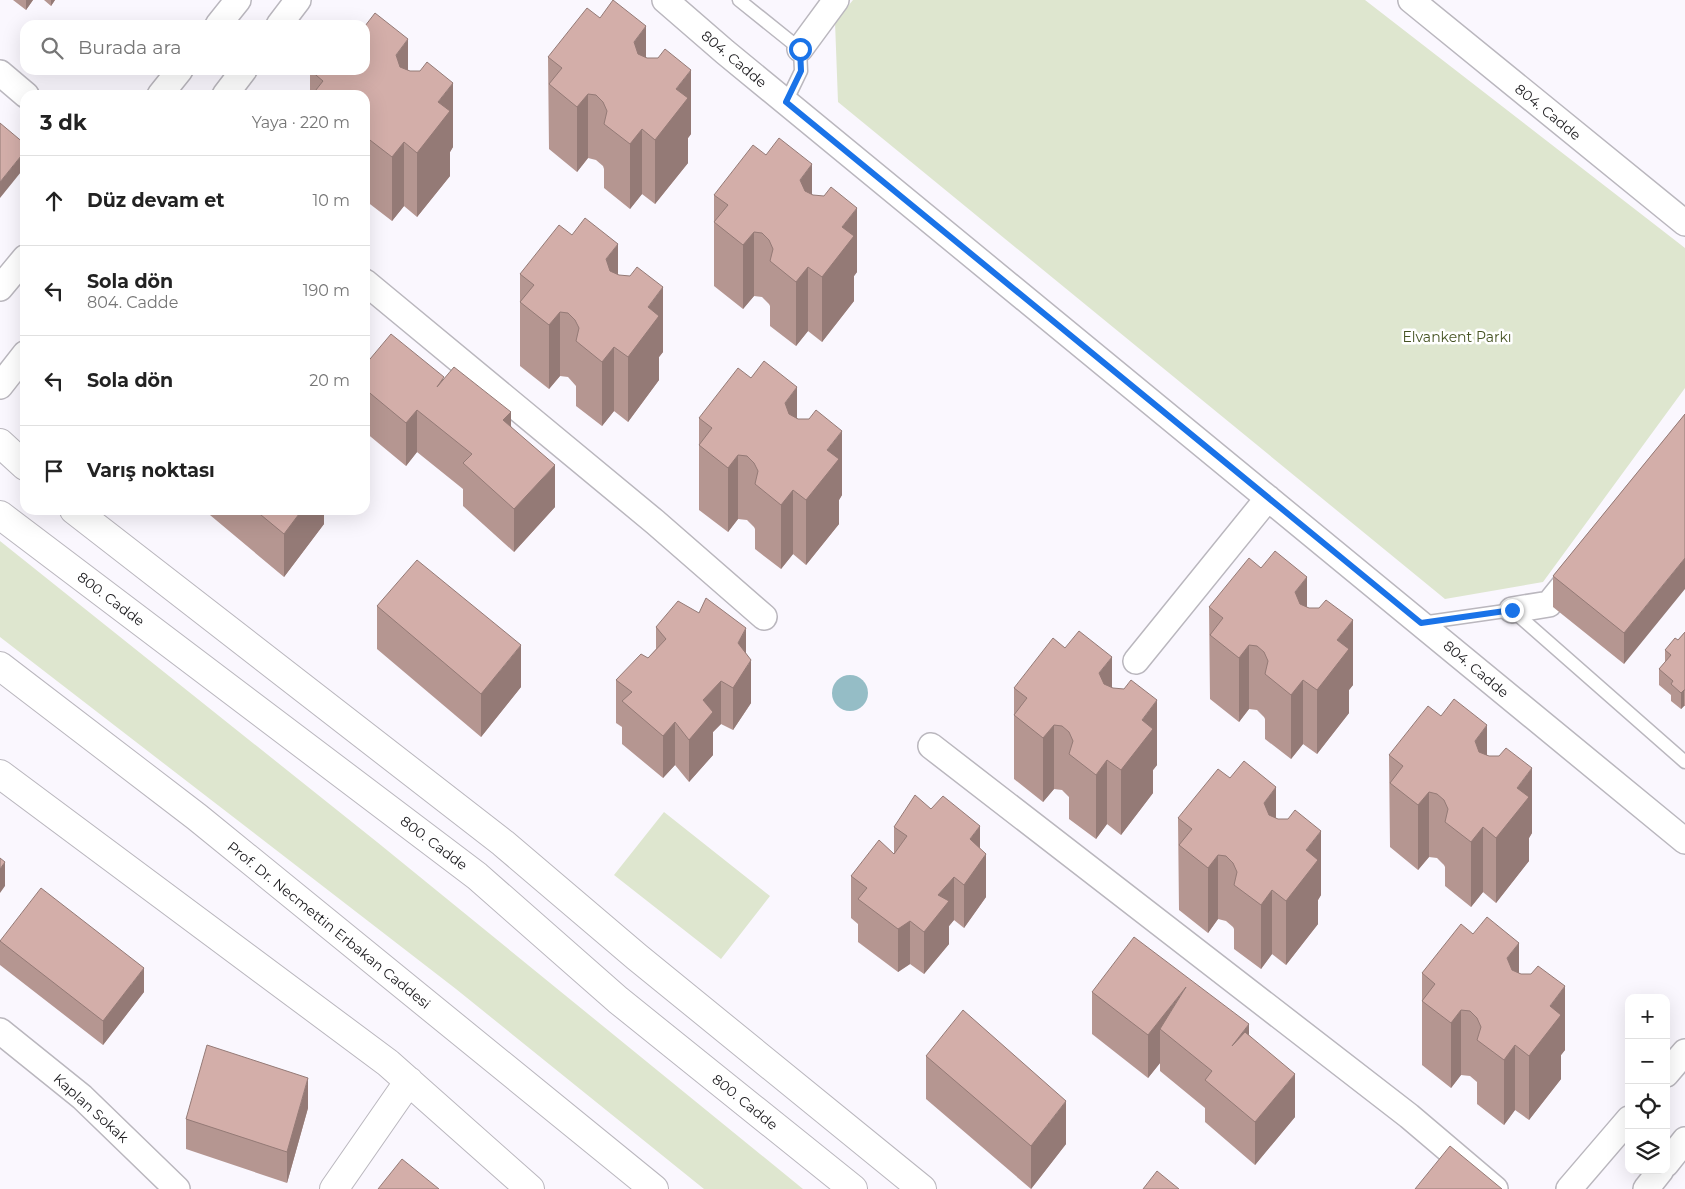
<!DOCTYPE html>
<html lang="tr">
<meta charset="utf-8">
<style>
:root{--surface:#fff;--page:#f6f6f6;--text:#222;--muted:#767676;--line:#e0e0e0}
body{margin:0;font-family:Montserrat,sans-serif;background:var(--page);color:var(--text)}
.controls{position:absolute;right:15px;bottom:15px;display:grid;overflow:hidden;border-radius:10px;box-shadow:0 5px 20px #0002}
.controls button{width:45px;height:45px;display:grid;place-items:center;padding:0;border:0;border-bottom:1px solid var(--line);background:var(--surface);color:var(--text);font:25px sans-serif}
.stop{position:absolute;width:15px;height:15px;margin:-11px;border:4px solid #1a73e8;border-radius:50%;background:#fff}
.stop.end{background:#1a73e8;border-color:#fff;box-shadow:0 1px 5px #0008}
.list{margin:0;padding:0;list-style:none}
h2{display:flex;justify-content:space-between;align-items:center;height:65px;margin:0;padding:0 20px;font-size:21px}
h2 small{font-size:16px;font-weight:400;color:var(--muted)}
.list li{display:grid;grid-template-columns:32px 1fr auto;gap:15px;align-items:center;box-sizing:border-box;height:90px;padding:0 20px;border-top:1px solid var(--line)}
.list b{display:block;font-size:19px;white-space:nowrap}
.list p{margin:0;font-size:16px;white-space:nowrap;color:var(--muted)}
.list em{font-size:16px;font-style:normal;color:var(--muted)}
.icon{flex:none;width:28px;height:28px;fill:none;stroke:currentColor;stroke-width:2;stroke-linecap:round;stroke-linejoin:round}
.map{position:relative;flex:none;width:1685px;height:1189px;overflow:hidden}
.search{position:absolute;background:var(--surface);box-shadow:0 5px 20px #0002;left:20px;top:20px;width:350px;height:55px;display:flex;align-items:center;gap:12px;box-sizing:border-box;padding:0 18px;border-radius:15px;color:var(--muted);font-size:19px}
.panel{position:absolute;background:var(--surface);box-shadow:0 5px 20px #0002;left:20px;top:90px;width:350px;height:425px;border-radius:15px}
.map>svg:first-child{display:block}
.green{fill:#dee6cf}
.water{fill:#95bdc6}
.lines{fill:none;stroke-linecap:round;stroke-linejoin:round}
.lane-casing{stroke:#bab7be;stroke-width:15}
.street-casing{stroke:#bab7be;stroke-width:28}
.secondary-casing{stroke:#bab7be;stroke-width:30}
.lane{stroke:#fff;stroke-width:12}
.street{stroke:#fff;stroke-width:25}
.secondary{stroke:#fff;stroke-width:28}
.wall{fill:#b59691}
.shaded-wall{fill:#947a76}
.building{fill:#d3aea9;stroke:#947a76}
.route{stroke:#1a73e8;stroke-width:6}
.labels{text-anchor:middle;stroke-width:5;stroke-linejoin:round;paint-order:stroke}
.street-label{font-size:14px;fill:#222124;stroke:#fff}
.park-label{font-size:14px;fill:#455322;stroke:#fff}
</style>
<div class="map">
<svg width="1685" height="1189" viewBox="0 0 1685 1189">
<rect width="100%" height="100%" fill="#faf7fe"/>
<path class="green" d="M853,0H1365L1685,248V388L1543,582L1445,599L838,102L835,22Z
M0,541L377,842L803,1189H704L456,989L0,637Z
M664,812L770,896L721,959L614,875Z"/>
<path class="water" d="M832 693a18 18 0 1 1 36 0a18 18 0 1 1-36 0Z"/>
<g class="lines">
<g class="lane-casing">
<path id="lane" d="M739,0L800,49L801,71L786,102
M1421,623L1512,610L1685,762"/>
</g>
<g class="street-casing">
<path id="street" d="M665,0L725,52L1685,841
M1411,0L1685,223
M218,25L238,0
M279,25L298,0
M800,49L836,0
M0,73L26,95
M160,95L180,70
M225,95L244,70
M365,282L655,522L764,617
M0,288L25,258
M0,386L25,354
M1512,610L1549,604L1574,573
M1136,661L1268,498
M931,746L1409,1116L1495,1189
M0,1031L82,1097L177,1189
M1666,1074L1685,1052
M1666,1164L1685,1140
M1569,1189L1629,1119
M1646,1189L1661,1170"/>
</g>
<g class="secondary-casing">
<path id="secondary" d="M0,443L25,466
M74,510L503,843L637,957L922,1189
M0,515L477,876L618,1000L853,1189
M0,666L197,817L654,1189
M0,774L388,1063L530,1189
M334,1189L409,1081"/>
</g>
<use href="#lane" class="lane"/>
<use href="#street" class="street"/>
<use href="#secondary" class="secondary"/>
</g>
<path class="wall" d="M13,0H33L26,10Z
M44,0H55L51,6Z
M548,57H646L691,134L688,138V163L655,204L642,194L630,209L604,188V169L603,166L596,160L588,158L577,172L549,149Z
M310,70H408L453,147L450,152V176L417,217L404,206L392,221L366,201V181L365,179V95H310Z
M714,195H812L857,272L854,276V301L822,342L808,331L796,346L770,326V306L769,304L762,297L754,296L743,309L714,286Z
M520,274L618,275L663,352L659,357V380L628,422L614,411L602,426L576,406V386L568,377L560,376L549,389L520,366Z
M365,365L444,379L511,426L555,507L514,552L463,506V489L417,452L406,466L365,432Z
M1685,414L1624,664L1553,607V576Z
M699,418H797L798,419L842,495L839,500V524L806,565L793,554L781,569L755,549V529L754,527L747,520L738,519L728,532L699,510Z
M204,510H324V524L284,577Z
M377,606L521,687L481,737L377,649Z
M1209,607L1307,608L1353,685L1349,690V713L1317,754L1303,744L1291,759L1265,739V719L1264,717L1257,710L1249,709L1239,722L1210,699Z
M656,627L746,654L751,703L733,730L721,724L713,732V755L689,782L675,765L663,778L622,744V727L616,723V680L648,658L656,649Z
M1685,632V706H1684L1681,709L1671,701V695L1659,685V669L1665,662V650L1678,640Z
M1014,688H1112L1157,765L1153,770V793L1121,835L1107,824L1096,839L1069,819V797L1062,790L1054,789L1043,802L1014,779Z
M1389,755H1487L1532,833L1529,838V861L1496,903L1483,892L1471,907L1445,886V867L1444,865L1437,858L1429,857L1418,870L1390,847Z
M1178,818H1276L1321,895L1318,900V924L1286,965L1272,954L1261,969L1234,949V929L1233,927L1226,921L1218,919L1208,933L1179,910Z
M894,827L980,849L986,897L964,928L954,920L949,926V944L924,974L910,964L898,972L858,942V924L851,918V876L894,854Z
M0,940L144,992L103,1045L0,965Z
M1422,973H1519L1565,1050L1561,1055V1079L1529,1120L1515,1110L1504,1125L1477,1104V1082L1470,1076L1461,1075L1451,1088L1422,1065Z
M1092,992L1249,1035L1295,1117L1255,1165L1205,1122V1108L1160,1071V1063L1148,1078L1092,1034Z
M926,1056L1066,1144L1031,1189L926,1099Z
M308,1108L287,1183L186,1149V1119Z"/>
<path class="shaded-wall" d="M26,0H33L26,10Z
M51,0H55L51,6Z
M646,26V91L634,42Z
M408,39V104L396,55Z
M691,70V134L688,138V163L655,204V140L676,89Z
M453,83V147L450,152V176L417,217V153L438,102Z
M588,94V158L577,172V107Z
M642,129V194L630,209V144Z
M404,142V206L392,221V157Z
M25,151V167L0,198V182Z
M812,164V229L800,180Z
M857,208V272L854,276V301L822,342V277L842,227Z
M754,232V296L743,309V245Z
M618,244V309L606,259Z
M808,267V331L796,346V282Z
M663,287V352L659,357V380L628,422V357L648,307Z
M560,312V376L549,389V325Z
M614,347V411L602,426V362Z
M797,387V452L785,403Z
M417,410V452L406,466V423Z
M511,412V455L503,420Z
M842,431V495L839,500V524L806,565V500L827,450Z
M738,455V519L728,532V468Z
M555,465V507L514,552V509Z
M793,490V554L781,569V505Z
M302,510H324V524L284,577V534Z
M1685,558V589L1624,664V633Z
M1307,577V641L1295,592Z
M1353,620V685L1349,690V713L1317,754V690L1337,640Z
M746,628V668L751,660V703L733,730V688L738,643Z
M521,645V687L481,737V694Z
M1249,645V709L1239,722V658Z
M1112,657V722L1099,673Z
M1303,680V744L1291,759V695Z
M721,681V724L713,732V755L689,782V740L703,700Z
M1684,690V706L1681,709V693Z
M1157,700V765L1153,770V793L1121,835V770L1142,720Z
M675,722V765L663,778V736Z
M1054,725V789L1043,802V738Z
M1487,725V789L1475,741Z
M1107,760V824L1096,839V775Z
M1532,768V833L1529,838V861L1496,903V838L1517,788Z
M1276,787V852L1264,803Z
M1429,792V857L1418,870V805Z
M980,826V862L986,854V897L964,928V885L970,839Z
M1483,827V892L1471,907V842Z
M1321,831V895L1318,900V924L1286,965V901L1306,850Z
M1218,855V919L1208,933V868Z
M5,862V886L0,893V869Z
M954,877V920L949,926V944L924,974V932L938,895Z
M1272,890V954L1261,969V905Z
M910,921V964L898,972V929Z
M1519,943V1007L1507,958Z
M144,968V992L103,1045V1021Z
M1565,986V1050L1561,1055V1079L1529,1120V1056L1550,1006Z
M1186,987L1160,1029V1063L1148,1078V1035Z
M1461,1010V1075L1451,1088V1023Z
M1249,1024V1067L1232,1046Z
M1515,1045V1110L1504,1125V1060Z
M1295,1074V1117L1255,1165V1122Z
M308,1078V1108L287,1183V1152Z
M1066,1101V1144L1031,1189V1146Z"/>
<path class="building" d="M613,0L646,26L634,42L638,54L647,58H658L665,49L691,70L676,89L688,98L655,140L642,129L630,144L604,124L607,111L603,102L596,95L588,94L577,107L549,84L562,68L548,57L587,8L600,18Z
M375,13L408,39L396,55L400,67L410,71H420L427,62L453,83L438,102L450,111L417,153L404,142L392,157L366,137L369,124L365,115V95H312L323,81L310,70H365V26Z
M349,21L355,25H346Z
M0,123L25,144V151L0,182Z
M779,138L812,164L800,180L805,191L813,195L824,196L831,187L857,208L842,227L854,236L822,277L808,267L796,282L770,261L773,249L769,240L762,233L754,232L743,245L714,222L728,205L714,195L753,145L766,155Z
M585,218L618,244L606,259L610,271L619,275L630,276L637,267L663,287L648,307L659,316L628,357L614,347L602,362L576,341L579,328L575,320L568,313L560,312L549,325L520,302L534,285L520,274L559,225L572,235Z
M391,334L444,377L437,387L454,367L511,412L503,420L555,465L514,509L463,463L472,454L417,410L406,423L365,389V365Z
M764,361L797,387L785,403L789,414L798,419H809L816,410L842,431L827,450L839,459L806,500L793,490L781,505L755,484L758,471L754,463L747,456L738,455L728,468L699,445L712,428L699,418L738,368L751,378Z
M1685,414V558L1624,633L1553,576Z
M255,510H302L284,534Z
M1275,551L1307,577L1295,592L1300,604L1309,608H1319L1326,600L1353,620L1337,640L1349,649L1317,690L1303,680L1291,695L1265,674L1268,661L1264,652L1257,646L1249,645L1239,658L1210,635L1223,618L1209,607L1249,558L1261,568Z
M417,560L521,645L481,694L377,606Z
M706,598L746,628L738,643L751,660L733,688L721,681L703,700L713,712L689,740L675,722L663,736L622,701L632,692L616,680L641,654L648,658L666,639L656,627L678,601L699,613Z
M1079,631L1112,657L1099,673L1104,684L1113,688L1124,689L1131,680L1157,700L1142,720L1153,729L1121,770L1107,760L1096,775L1069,754L1073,741L1069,732L1062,726L1054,725L1043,738L1014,715L1027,698L1014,688L1053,638L1065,648Z
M1685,632V690H1684L1681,693L1671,684L1673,681L1659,669L1671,655L1665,650L1675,638L1678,640Z
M1454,699L1487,725L1475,741L1479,752L1489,756H1499L1506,748L1532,768L1517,788L1529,797L1496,838L1483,827L1471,842L1445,822L1448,809L1444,800L1437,794L1429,792L1418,805L1390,783L1403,766L1389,755L1428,706L1441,716Z
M1244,761L1276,787L1264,803L1269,815L1278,819H1288L1295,810L1321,831L1306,850L1318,860L1286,901L1272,890L1261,905L1234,885L1237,872L1233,863L1226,856L1218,855L1208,868L1179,845L1192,829L1178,818L1218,769L1230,778Z
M915,795L931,809L943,796L980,826L970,839L986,854L964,885L954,877L938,895L949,901L924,932L910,921L898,929L858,899L867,888L851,876L879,840L894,854L907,836L894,827Z
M0,858L5,862L0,869Z
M41,888L144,968L103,1021L0,941Z
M1487,917L1519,943L1507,958L1512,970L1521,974H1531L1538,966L1565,986L1550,1006L1561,1015L1529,1056L1515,1045L1504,1060L1477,1040L1481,1027L1477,1018L1470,1011L1461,1010L1451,1023L1422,1001L1435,984L1422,973L1461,924L1473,934Z
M1134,937L1249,1024L1232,1046L1245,1032L1295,1074L1255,1122L1205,1080L1212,1071L1160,1029L1186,987L1148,1035L1092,992Z
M963,1010L1066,1101L1031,1146L926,1056Z
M207,1045L308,1078L287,1152L186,1119Z
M1450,1146L1502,1189H1415Z
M402,1159L439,1189H378Z
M1157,1171L1179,1189H1143Z"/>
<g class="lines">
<path class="route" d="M800,49L801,71L786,102L1421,623L1512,610"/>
</g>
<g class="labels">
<g class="street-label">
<text transform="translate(734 59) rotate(40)" y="5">804. Cadde</text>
<text transform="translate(1548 112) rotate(39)" y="5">804. Cadde</text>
<text transform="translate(111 599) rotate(37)" y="5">800. Cadde</text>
<text transform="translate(1476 669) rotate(40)" y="5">804. Cadde</text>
<text transform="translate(434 843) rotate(37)" y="5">800. Cadde</text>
<text transform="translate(329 925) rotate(39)" y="5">Prof. Dr. Necmettin Erbakan Caddesi</text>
<text transform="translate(745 1102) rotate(39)" y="5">800. Cadde</text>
<text transform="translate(91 1108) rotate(42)" y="5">Kaplan Sokak</text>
</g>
<g class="park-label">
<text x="1457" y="342">Elvankent Parkı</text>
</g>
</g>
</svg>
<div class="controls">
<button>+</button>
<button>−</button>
<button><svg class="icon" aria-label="locate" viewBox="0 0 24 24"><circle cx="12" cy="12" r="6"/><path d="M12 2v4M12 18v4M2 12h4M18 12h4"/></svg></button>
<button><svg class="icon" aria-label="layers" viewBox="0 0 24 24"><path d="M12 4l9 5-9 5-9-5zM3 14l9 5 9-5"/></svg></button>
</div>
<div class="stop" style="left:800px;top:49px"></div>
<div class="stop end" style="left:1512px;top:610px"></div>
<div class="search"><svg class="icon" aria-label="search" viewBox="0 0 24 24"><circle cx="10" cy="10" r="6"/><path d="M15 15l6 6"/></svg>Burada ara</div>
<section class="panel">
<h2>3 dk<small>Yaya · 220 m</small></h2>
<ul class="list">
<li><svg class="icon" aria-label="ahead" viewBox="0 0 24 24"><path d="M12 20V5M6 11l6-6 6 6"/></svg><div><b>Düz devam et</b></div><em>10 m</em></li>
<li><svg class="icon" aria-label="left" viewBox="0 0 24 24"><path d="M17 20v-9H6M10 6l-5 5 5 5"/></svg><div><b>Sola dön</b><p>804. Cadde</p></div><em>190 m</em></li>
<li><svg class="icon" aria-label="left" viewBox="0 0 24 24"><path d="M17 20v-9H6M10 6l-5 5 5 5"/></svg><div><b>Sola dön</b></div><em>20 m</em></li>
<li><svg class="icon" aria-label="arrive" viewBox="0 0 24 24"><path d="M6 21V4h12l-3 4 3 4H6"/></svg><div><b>Varış noktası</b></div></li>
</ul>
</section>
</div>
